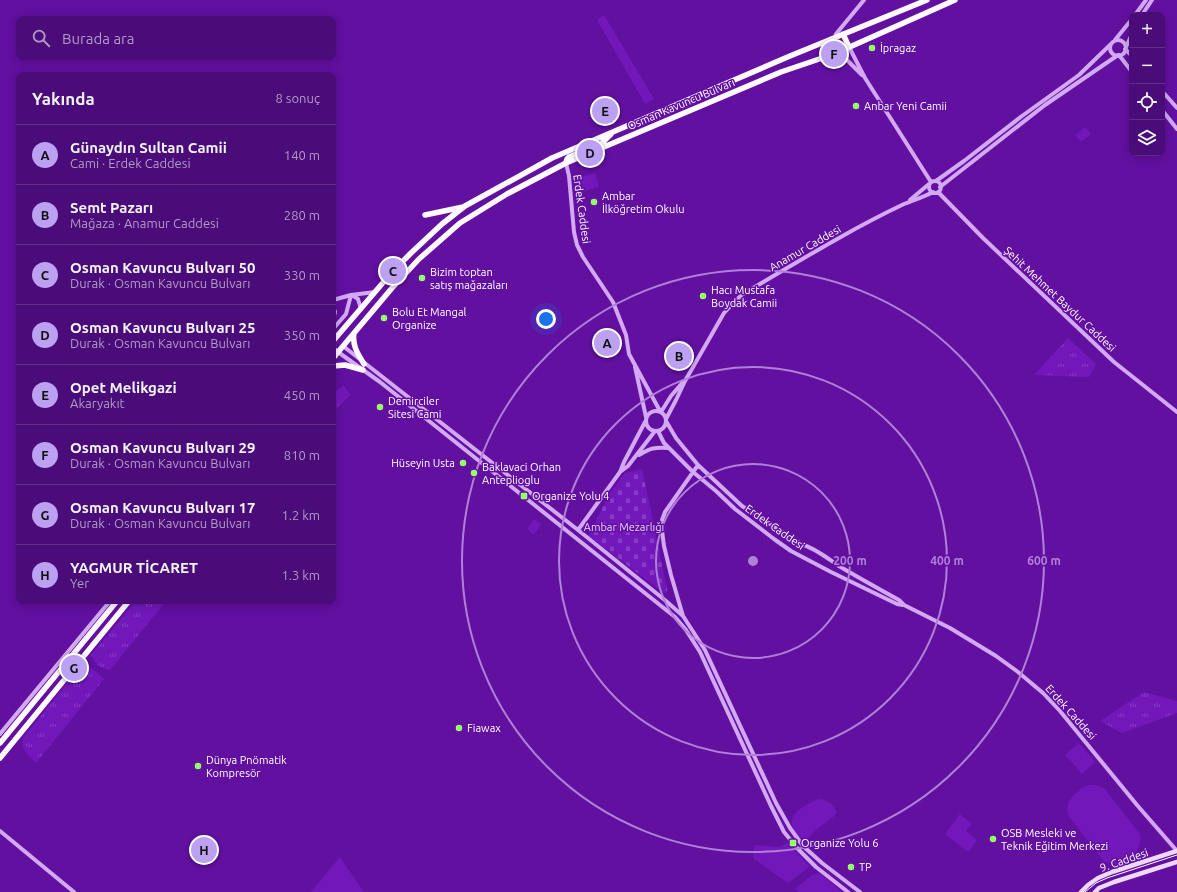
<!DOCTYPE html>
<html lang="tr">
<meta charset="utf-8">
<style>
:root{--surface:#4a0c78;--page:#541a80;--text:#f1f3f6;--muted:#b29bc6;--line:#612c8a;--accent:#bca0f2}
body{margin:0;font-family:Ubuntu,sans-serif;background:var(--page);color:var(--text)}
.controls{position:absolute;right:12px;top:12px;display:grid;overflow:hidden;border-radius:8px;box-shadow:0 2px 10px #0003}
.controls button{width:36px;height:36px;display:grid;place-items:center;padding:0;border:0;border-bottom:1px solid var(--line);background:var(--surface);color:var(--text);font:20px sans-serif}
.you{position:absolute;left:546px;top:319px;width:14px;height:14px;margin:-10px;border:3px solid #fff;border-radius:50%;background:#1a73e8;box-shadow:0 0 0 6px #1a73e833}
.badge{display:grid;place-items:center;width:26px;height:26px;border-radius:50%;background:var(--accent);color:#111;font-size:13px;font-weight:700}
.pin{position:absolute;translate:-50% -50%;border:2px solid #fff;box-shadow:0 1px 4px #0006}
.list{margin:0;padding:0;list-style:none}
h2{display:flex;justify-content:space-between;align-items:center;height:52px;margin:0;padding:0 16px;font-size:17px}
h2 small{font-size:13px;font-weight:400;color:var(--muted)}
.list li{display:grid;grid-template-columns:26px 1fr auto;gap:12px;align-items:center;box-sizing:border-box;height:60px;padding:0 16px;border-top:1px solid var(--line)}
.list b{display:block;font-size:15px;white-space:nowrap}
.list p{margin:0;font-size:13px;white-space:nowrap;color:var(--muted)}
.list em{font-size:13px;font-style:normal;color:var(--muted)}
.icon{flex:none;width:22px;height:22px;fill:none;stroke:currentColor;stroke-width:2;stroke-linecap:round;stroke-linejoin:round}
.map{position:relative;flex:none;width:1177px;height:892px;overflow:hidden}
.search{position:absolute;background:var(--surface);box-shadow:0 2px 10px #0003;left:16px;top:16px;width:320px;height:44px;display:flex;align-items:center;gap:10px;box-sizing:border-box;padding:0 14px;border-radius:8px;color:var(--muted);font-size:15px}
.panel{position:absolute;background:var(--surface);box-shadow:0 2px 10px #0003;left:16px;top:72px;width:320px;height:532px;border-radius:8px}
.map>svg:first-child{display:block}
.green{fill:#7218ba}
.cemetery{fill:url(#cemetery-stones)}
.park{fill:url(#park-tufts)}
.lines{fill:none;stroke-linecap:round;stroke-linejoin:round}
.tertiary{stroke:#d3a8f5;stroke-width:4}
.secondary{stroke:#eed8fe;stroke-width:4.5}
.trunk{stroke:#fefaff;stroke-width:5.5}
.tram{stroke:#fff;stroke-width:1}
.ring{fill:none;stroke:#b080d9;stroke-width:2}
.poi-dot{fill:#96ff6c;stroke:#6210a0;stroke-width:1.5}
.labels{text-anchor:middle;stroke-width:3;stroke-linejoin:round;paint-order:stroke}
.poi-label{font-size:11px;fill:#fff;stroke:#6210a0;text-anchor:start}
.street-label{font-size:11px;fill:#fff;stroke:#6210a0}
.park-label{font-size:11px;fill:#ead1fe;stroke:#6210a0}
.centre{fill:#b080d9;stroke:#6210a0;stroke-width:2}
.ring-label{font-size:12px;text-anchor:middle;font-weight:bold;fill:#b080d9;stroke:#6210a0;stroke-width:3;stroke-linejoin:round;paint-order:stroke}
</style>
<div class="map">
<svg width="1177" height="892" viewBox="0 0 1177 892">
<defs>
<pattern id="cemetery-stones" width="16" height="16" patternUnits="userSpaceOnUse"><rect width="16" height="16" fill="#7218ba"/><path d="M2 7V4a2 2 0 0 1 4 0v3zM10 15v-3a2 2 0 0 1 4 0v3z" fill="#873bc4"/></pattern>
<pattern id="park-tufts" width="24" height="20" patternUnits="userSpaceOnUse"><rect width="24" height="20" fill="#7218ba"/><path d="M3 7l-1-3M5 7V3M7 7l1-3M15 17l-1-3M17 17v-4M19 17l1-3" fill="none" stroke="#873bc4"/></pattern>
</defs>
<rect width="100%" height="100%" fill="#6210a0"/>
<path class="green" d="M604,15L654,99L645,104L597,20Z
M1085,127L1091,134L1081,142L1075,135Z
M595,173L599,187L581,192L577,178Z
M534,519L541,524L534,535L527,529Z
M1079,743L1095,762L1082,774L1065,755Z
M1090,785H1096L1104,788L1140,834C1142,849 1132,863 1116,864C1113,864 1107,863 1104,861C1101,858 1070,818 1068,815C1064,801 1078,788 1090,785Z
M818,799C825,799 835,804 836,812L834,816L816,830L804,842C800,837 795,832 793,827C786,813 808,804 818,799Z
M960,814L972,824L966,831L977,840L968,852L945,834Z
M788,843L809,866L808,868L788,883L754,859L753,853L755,845L779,847Z
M340,857L364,892H311Z
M819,873L842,892H799L795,889L812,875Z"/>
<path class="cemetery" d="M642,469L667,589V592L664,593L589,536L608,496L625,473Z"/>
<path class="park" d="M1068,338L1096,364L1089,377L1034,375Z
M344,386L350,395L333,412V392Z
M136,601H166L110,670C101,669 95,664 91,655Z
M85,664L88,665L104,679L36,763C28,755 20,749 23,738L81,666Z
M1144,692L1177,701V713L1122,733L1100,721Z"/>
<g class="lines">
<path class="tertiary" d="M1135,15L1146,0
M1142,15L1152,0
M835,37L836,34L864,0
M1115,40L1132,19
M1110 48a8 8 0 1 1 16 0a8 8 0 1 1-16 0Z
M849,47L865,78L931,182
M1126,47L1132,34
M1125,49L1132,56
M837,52L843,56L862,75
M1119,55L1132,72
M1162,91L1177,108
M1162,110L1177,129
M566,163L569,176L574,232L577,245L583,257L613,302L626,335L629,354L660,411
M936,181L964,161L1022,116L1079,75L1111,44
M929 187a6 6 0 1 1 12 0a6 6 0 1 1-12 0Z
M940,187L1045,105L1118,55
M938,192L983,238L1114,362L1177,412
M910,200L929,184
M352,295L358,299L361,309
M333,300L351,295L375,292
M333,306L335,312L333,320
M333,329L346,314L351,295
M343,346L578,530L666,601L683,616L705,650L776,803L790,828L803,846L822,863L860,892
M338,352L380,382L675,617L686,630L700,652L771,806L784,832L798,849L816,867L848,892
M635,367L646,417
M646 421a10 10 0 1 1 20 0a10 10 0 1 1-20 0Z
M661,412L671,396L683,382
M666,419L676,400L685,381L724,313L735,301L743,294C796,263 849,230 904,204C914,200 924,197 933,192
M666,421L676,438L698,465L742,506L801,544C815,548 827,558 839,566C859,578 879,589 899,600L904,605L950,628L996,656L1018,672L1043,693L1060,711L1137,805L1177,851
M658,431L664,443L693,472L716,491L735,509L774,539L791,551L831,572L897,604L903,605
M639,455C650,448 655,447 668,448
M620,472L628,466L655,431
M578,530L620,472L624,462L645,422
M683,616L671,575L664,546L661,523L665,512L698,465
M0,734L110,601
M0,831L74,892"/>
<path class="secondary" d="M1081,892L1088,885L1098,878L1112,872L1177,851
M1095,892L1099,888L1114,882L1177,862"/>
<path class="trunk" d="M843,34L849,47
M831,39L837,52
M566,162L567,159L569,157L602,143L611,134
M425,215L463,207
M354,333C352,346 358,354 364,364
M333,341L393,271L411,253L442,224L465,206L552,158L790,56L927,0
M333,348L335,351V356
M333,358L392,288L419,259L460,223L507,194L566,163L781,72L834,54L955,0
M333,366L345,365L363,370
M0,743L117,601
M0,758L129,601"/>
<path class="tram" d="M1085,892L1096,883L1107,878L1177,855"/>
</g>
<g class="ring">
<circle cx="753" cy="561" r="97"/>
<circle cx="753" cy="561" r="194"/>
<circle cx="753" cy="561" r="291"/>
</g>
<g class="poi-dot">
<circle cx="872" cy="48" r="4"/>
<circle cx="856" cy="106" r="4"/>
<circle cx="594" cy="202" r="4"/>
<circle cx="422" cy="278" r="4"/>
<circle cx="703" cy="296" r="4"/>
<circle cx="384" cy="318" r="4"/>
<circle cx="380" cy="407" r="4"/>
<circle cx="463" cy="463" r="4"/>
<circle cx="474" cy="473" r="4"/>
<rect x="520" y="492" width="8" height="8" rx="2"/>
<circle cx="459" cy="728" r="4"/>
<circle cx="198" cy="766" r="4"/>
<circle cx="993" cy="839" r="4"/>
<rect x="789" y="839" width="8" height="8" rx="2"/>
<circle cx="851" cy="867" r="4"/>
</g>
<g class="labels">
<g class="poi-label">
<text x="880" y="52">İpragaz</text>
<text x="864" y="110">Anbar Yeni Camii</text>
<text x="602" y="200">Ambar<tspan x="602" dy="13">İlköğretim Okulu</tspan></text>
<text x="430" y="276">Bizim toptan<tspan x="430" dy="13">satış mağazaları</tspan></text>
<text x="711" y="294">Hacı Mustafa<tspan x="711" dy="13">Boydak Camii</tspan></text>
<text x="392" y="316">Bolu Et Mangal<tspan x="392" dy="13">Organize</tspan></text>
<text x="388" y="405">Demirciler<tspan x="388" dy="13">Sitesi Cami</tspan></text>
<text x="455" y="467" text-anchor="end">Hüseyin Usta</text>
<text x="482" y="471">Baklavaci Orhan<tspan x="482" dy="13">Anteplioglu</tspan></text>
<text x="532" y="500">Organize Yolu 4</text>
<text x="467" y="732">Fiawax</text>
<text x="206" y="764">Dünya Pnömatik<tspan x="206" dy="13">Kompresör</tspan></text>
<text x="1001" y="837">OSB Mesleki ve<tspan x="1001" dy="13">Teknik Eğitim Merkezi</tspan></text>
<text x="801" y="847">Organize Yolu 6</text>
<text x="859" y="871">TP</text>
</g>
<g class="street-label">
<text transform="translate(681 104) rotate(-23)" y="4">Osman Kavuncu Bulvarı</text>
<text transform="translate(582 209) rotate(82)" y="4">Erdek Caddesi</text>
<text transform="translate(805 248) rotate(-30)" y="4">Anamur Caddesi</text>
<text transform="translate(1060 299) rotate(43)" y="4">Şehit Mehmet Baydur Caddesi</text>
<text transform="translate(775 527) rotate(35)" y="4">Erdek Caddesi</text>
<text transform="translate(1071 712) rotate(48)" y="4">Erdek Caddesi</text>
<text transform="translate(1124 860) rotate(-19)" y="4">9. Caddesi</text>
</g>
<g class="park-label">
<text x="624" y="531">Ambar Mezarlığı</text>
</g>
</g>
<circle cx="753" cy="561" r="6" class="centre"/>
<g class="ring-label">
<text x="850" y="565">200 m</text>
<text x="947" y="565">400 m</text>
<text x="1044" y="565">600 m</text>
</g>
</svg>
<div class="controls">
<button>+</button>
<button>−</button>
<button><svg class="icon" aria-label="locate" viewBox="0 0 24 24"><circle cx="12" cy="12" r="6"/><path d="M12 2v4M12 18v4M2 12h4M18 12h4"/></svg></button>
<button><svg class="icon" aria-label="layers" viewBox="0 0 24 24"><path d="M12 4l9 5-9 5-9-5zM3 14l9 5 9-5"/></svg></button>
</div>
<div class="you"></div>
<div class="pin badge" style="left:607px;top:343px">A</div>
<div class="pin badge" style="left:679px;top:356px">B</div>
<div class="pin badge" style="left:393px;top:271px">C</div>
<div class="pin badge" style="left:590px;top:153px">D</div>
<div class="pin badge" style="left:605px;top:111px">E</div>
<div class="pin badge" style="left:834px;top:54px">F</div>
<div class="pin badge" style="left:74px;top:668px">G</div>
<div class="pin badge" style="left:204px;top:850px">H</div>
<div class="search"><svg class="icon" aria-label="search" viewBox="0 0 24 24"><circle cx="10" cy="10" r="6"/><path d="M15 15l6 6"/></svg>Burada ara</div>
<section class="panel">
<h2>Yakında<small>8 sonuç</small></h2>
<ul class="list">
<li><span class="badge">A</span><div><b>Günaydın Sultan Camii</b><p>Cami · Erdek Caddesi</p></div><em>140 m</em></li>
<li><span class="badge">B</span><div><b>Semt Pazarı</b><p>Mağaza · Anamur Caddesi</p></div><em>280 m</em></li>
<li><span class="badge">C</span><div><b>Osman Kavuncu Bulvarı 50</b><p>Durak · Osman Kavuncu Bulvarı</p></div><em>330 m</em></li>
<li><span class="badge">D</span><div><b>Osman Kavuncu Bulvarı 25</b><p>Durak · Osman Kavuncu Bulvarı</p></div><em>350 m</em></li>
<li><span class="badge">E</span><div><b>Opet Melikgazi</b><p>Akaryakıt</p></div><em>450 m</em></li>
<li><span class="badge">F</span><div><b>Osman Kavuncu Bulvarı 29</b><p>Durak · Osman Kavuncu Bulvarı</p></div><em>810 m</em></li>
<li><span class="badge">G</span><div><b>Osman Kavuncu Bulvarı 17</b><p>Durak · Osman Kavuncu Bulvarı</p></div><em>1.2 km</em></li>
<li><span class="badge">H</span><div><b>YAGMUR TİCARET</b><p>Yer</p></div><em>1.3 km</em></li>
</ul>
</section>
</div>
